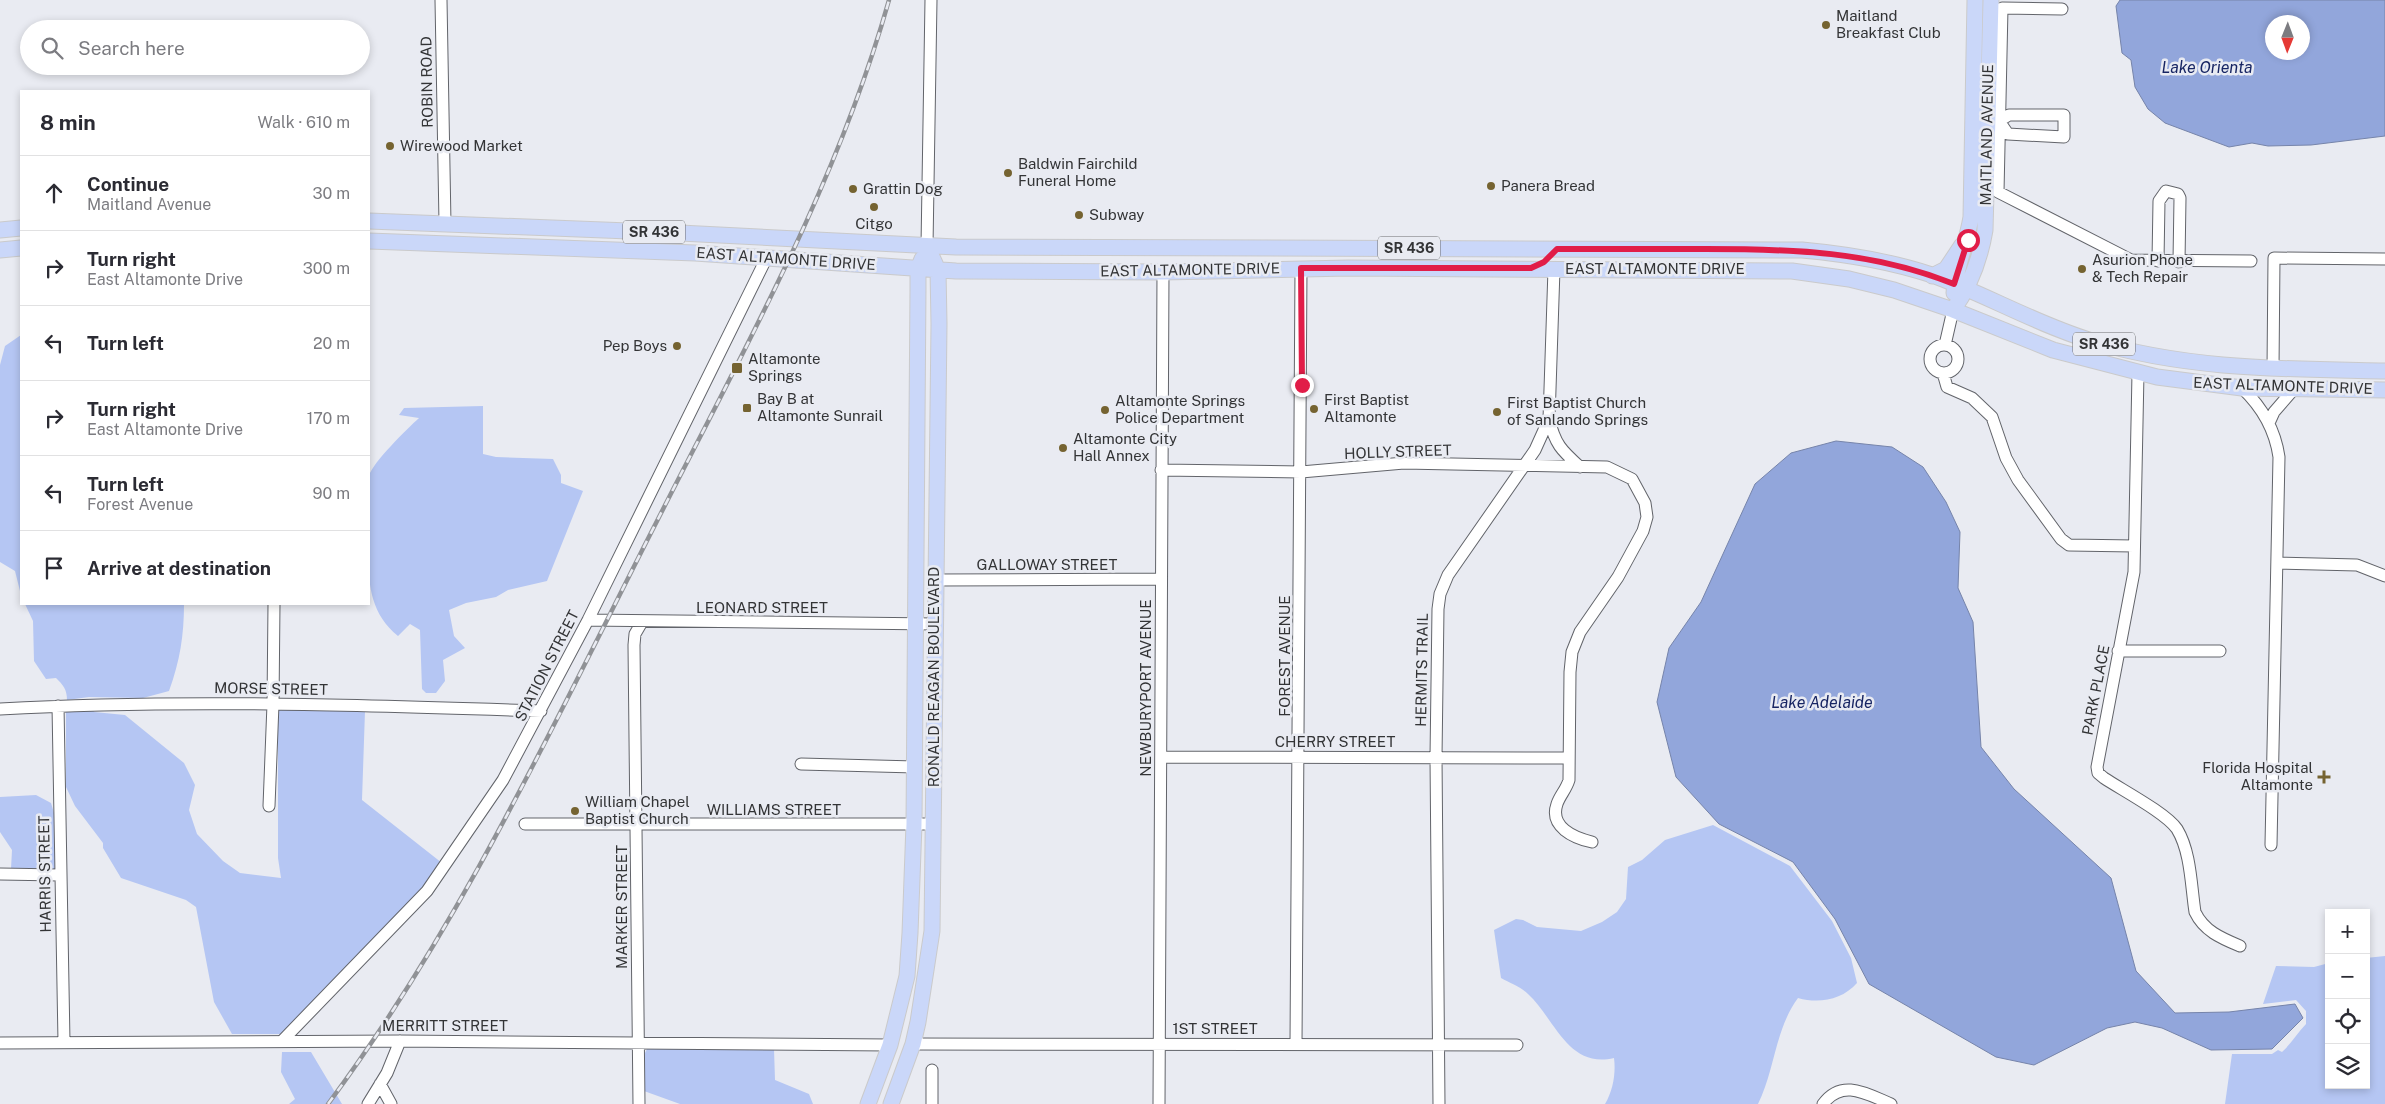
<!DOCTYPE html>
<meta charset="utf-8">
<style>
:root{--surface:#fff;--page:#f2f2f3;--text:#2b2b33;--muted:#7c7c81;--line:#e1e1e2}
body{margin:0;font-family:"Public Sans",sans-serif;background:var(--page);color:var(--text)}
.controls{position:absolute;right:15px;bottom:15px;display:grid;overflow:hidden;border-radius:0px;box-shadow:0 2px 8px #0003}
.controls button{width:45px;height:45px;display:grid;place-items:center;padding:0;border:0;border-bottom:1px solid var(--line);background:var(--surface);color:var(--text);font:25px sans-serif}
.compass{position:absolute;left:2265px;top:15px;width:45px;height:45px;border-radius:50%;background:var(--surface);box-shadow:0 2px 8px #0003;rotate:181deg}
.stop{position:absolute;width:15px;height:15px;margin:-11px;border:4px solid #e11d48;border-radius:50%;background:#fff}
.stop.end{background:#e11d48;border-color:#fff;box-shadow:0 1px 5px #0008}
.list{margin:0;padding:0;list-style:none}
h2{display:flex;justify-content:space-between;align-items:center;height:65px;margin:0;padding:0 20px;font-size:21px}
h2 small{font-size:16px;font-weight:400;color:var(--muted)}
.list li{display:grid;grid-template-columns:32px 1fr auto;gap:15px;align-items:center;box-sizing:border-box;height:75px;padding:0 20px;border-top:1px solid var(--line)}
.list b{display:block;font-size:19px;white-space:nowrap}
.list p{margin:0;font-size:16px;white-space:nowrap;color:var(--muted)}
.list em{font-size:16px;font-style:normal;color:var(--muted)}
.icon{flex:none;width:28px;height:28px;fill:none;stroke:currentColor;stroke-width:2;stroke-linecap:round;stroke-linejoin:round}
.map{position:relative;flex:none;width:2385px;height:1104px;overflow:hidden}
.search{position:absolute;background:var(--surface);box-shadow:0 2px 8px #0003;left:20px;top:20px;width:350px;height:55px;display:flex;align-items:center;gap:12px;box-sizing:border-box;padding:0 18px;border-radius:28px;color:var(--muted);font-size:19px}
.panel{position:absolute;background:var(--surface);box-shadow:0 2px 8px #0003;left:20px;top:90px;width:350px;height:515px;border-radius:0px}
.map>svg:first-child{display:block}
.green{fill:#b5c6f3}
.water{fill:#92a6db;stroke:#7684aa;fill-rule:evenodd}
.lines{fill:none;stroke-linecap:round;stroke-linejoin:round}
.minor-casing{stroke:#62646a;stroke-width:13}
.major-casing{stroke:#cacacb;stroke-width:17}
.minor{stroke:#fff;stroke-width:11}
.major{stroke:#cad7f9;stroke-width:15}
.rail-casing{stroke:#909296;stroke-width:4.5}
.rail{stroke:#e9ebf2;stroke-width:2.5;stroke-dasharray:8;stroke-linecap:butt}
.route{stroke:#e11d48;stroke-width:6}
.poi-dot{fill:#756331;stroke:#e9ebf2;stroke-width:2}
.labels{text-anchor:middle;stroke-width:5;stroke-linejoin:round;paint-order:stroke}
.shield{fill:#e9ebf2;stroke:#6a6b6e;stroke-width:1}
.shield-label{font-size:14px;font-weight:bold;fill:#333436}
.poi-label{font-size:15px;fill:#333436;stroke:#e9ebf2;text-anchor:start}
.street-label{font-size:15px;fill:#333436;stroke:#e9ebf2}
.water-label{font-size:16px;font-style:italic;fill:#172563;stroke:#e9ebf2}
</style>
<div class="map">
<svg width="2385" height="1104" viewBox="0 0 2385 1104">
<rect width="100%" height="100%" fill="#e9ebf2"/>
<path class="green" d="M21,335V595L15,571L0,562V365L5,346Z
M483,406V454L496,457L553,459L561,475V483L583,491L547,581L508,590L496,597L466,603L449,610L454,636L465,648L443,660L445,681L436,693H426L422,689L420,630L410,624L398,636C361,606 369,561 369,518C369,506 365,488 369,476C372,463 408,428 419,418L399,415L404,408Z
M25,604H184C184,635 180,661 169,691L143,698L89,697L67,700C67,689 63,685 56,678L46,679L34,661L33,621Z
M93,709L94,712L125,715L184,763L195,785L189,810L197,834L223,861L240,873L281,878L278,858V709L365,711L362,800L442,863L423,888L282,1034H232L214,1002L196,907L186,900L121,878L103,848V843L75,806L66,787V710Z
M36,795L51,803L54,813L55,870L11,869L12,850L0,832V797Z
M1713,825L1790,866L1832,921L1851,958L1857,983C1842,1000 1819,1004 1798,998C1775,1029 1775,1070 1758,1104H1605C1613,1091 1616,1073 1614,1058C1568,1069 1555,1019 1528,994C1521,987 1510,983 1501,978L1494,930L1516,919L1523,920L1537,927L1581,931L1602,922L1617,912L1626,899L1628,867L1642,860L1665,840Z
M2385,956V1104H2225L2232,1054H2272L2278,1050L2282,1052C2292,1043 2297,1033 2306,1024V1011L2296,1000L2263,1004L2276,966L2314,967L2329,963V1085H2366V958Z
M648,1047L774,1049L775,1080L809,1094L813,1104H680L644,1091V1055Z
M282,1052H311L342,1104H289L295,1099L281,1072Z"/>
<path class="water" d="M2120,0H2385V136L2311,145L2268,146L2252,143L2229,147L2165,123L2148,109L2135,87L2131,60L2122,53L2116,6ZM2272,22H2302V52H2272Z
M1836,441L1892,447L1923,467L1946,502L1960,532L1958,588L1973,622L1981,747L2014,789L2111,878L2136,971L2175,1013L2229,1012L2295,1004L2303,1018L2272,1049L2211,1050L2162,1028L2135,1022L2107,1028L2034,1065L1996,1057L1869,984L1835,919L1793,862L1719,824L1676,777L1657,702L1669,648L1701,602L1755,484L1791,453Z"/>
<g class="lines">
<g class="minor-casing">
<path id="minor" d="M441,0L445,223
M2062,9L2002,8L1998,192L2131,260L2251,261
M1993,122L1999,121L2009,115H2064V137L2008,134L1999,121
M927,246L931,0
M2158,261L2159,201L2166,191L2178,194L2180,198L2179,262
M1945,345L1953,310
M1930 359a14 14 0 1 1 28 0a14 14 0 1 1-28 0Z
M2273,369L2274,258L2385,259
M1943,373L1947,387L1972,398L1992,417L2006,458L2018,480L2061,539L2069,545L2134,546
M2138,373L2134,572L2097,767L2098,773L2104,778C2122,790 2166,813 2177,829C2191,852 2191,886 2195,912C2204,931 2221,938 2240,946
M2242,388C2262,407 2275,429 2279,457L2271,845
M1549,419C1555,444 1561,450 1580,467
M2269,423L2274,412L2294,389
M1161,470L1301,472L1404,463L1607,467L1632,479L1645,503L1647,517L1643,531L1618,577L1580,632L1572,652L1570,672L1569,780C1566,790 1560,795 1557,804C1549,827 1574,838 1592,842
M2278,563L2357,565L2385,576
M935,580L1160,579
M588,620L936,624
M2118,651H2220
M58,706L64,1042
M0,709C180,699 361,705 541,711
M1161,757L1569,758
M801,764L915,767
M269,806L273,704L274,604
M525,824H933
M0,874L59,875
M282,1041L427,891L503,780L588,620L767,257
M0,1043L400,1041L890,1045
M913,1044L1517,1045
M1296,1044L1301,269
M380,1084L391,1104
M368,1104L387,1073L400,1041
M639,1104L634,645L635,634L642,622
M932,1104V1070
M1159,1104L1163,272
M1439,1104L1436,757L1438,609L1440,594L1448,575L1535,450L1549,419L1554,269
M1823,1104C1842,1078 1867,1094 1891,1104"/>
</g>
<g class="major-casing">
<path id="major" d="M369,221L680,233L956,247L1802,250C1846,254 1890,261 1932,275C1985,294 2034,323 2089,340C2186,370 2285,369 2385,371
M0,230L21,228
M369,241L695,253L956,271L1163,272L1348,268L1792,271L1849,279L1894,290L1953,310L2053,350L2157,377L2242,388L2385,390
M0,250L21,248
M1932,276L1946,269L1962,245
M1954,293C1955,269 1967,243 1971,217L1975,0
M1953,310C1971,285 1980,260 1985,230L1991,0
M868,1104L890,1045L907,976L910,933L914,824L918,288V269L922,259
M891,1104L913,1044L918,1022L932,931L939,324L938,270L927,246"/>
</g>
<use href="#minor" class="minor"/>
<use href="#major" class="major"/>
<g class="rail-casing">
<path id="rail" d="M328,1104C461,925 555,721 656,523C742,353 837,185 889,0"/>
</g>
<use href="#rail" class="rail"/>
</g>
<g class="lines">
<path class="route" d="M1302,385L1301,268H1531L1544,262L1557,249C1606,249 1655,249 1705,249C1793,249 1871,251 1954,284L1968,240"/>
</g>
<g class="poi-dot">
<circle cx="1826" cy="25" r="5"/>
<circle cx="390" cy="146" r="5"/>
<circle cx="1008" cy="173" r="5"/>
<circle cx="1491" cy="186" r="5"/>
<circle cx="853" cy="189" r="5"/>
<circle cx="874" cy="207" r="5"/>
<circle cx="1079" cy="215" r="5"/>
<circle cx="2082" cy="269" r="5"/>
<circle cx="677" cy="346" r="5"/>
<rect x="731" y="362" width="12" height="12" rx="2.5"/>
<rect x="742" y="403" width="10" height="10" rx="2.5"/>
<circle cx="1314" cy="409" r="5"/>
<circle cx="1105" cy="410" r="5"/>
<circle cx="1497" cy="412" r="5"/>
<circle cx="1063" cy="448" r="5"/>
<path d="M2321.5 769.5h5v5h5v5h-5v5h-5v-5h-5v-5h5z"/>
<circle cx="575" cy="811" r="5"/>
</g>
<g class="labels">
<g class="shield">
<rect x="623" y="220.5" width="62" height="23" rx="4"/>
<rect x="1378" y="236.5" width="62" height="23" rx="4"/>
<rect x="2073" y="332.5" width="62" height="23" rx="4"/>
</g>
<g class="shield-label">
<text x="654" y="237">SR 436</text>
<text x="1409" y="253">SR 436</text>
<text x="2104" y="349">SR 436</text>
</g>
<g class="poi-label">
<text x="1836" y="21">Maitland<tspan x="1836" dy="17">Breakfast Club</tspan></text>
<text x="400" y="151">Wirewood Market</text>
<text x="1018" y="169">Baldwin Fairchild<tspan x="1018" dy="17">Funeral Home</tspan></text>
<text x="1501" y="191">Panera Bread</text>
<text x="863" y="194">Grattin Dog</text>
<text x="1089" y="220">Subway</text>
<text x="874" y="229" text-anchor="middle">Citgo</text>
<text x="2092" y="265">Asurion Phone<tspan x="2092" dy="17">&amp; Tech Repair</tspan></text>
<text x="667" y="351" text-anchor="end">Pep Boys</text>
<text x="748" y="364">Altamonte<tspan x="748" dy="17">Springs</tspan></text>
<text x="757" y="404">Bay B at<tspan x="757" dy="17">Altamonte Sunrail</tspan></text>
<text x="1324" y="405">First Baptist<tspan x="1324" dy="17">Altamonte</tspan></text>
<text x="1115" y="406">Altamonte Springs<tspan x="1115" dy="17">Police Department</tspan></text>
<text x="1507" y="408">First Baptist Church<tspan x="1507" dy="17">of Sanlando Springs</tspan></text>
<text x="1073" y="444">Altamonte City<tspan x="1073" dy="17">Hall Annex</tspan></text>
<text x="2313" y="773" text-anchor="end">Florida Hospital<tspan x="2313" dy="17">Altamonte</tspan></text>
<text x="585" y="807">William Chapel<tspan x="585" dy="17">Baptist Church</tspan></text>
</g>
<g class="street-label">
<text transform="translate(427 82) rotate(-91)" y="5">ROBIN ROAD</text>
<text transform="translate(1987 135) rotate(-89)" y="5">MAITLAND AVENUE</text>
<text transform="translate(786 259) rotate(4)" y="5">EAST ALTAMONTE DRIVE</text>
<text x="1655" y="274">EAST ALTAMONTE DRIVE</text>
<text transform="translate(1190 270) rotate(-1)" y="5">EAST ALTAMONTE DRIVE</text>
<text transform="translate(2283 386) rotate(2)" y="5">EAST ALTAMONTE DRIVE</text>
<text transform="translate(1398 452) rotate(-2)" y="5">HOLLY STREET</text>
<text x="1047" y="570">GALLOWAY STREET</text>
<text x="762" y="613">LEONARD STREET</text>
<text transform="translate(1285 656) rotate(-90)" y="5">FOREST AVENUE</text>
<text transform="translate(547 666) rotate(-63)" y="5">STATION STREET</text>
<text transform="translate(1422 670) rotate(-89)" y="5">HERMITS TRAIL</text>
<text transform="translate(934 677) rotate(-90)" y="5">RONALD REAGAN BOULEVARD</text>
<text transform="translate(1146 688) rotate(-90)" y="5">NEWBURYPORT AVENUE</text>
<text transform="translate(271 689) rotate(1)" y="5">MORSE STREET</text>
<text transform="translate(2096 690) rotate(-79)" y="5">PARK PLACE</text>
<text x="1335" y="747">CHERRY STREET</text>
<text x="774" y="815">WILLIAMS STREET</text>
<text transform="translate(45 874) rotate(-91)" y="5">HARRIS STREET</text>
<text transform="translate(622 907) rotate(-90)" y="5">MARKER STREET</text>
<text x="445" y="1031">MERRITT STREET</text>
<text x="1215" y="1034">1ST STREET</text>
</g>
<g class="water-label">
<text x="2207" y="73">Lake Orienta</text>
<text x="1822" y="708">Lake Adelaide</text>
</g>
</g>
</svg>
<div class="controls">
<button>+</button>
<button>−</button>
<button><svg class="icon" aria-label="locate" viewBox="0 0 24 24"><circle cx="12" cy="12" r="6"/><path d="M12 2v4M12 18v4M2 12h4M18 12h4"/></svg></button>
<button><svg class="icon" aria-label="layers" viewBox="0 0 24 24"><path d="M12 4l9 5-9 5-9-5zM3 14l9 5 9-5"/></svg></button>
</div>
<svg class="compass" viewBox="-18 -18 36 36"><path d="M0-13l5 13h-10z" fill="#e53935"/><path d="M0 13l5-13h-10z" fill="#7c7c81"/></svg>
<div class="stop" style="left:1968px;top:240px"></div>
<div class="stop end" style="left:1302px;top:385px"></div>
<div class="search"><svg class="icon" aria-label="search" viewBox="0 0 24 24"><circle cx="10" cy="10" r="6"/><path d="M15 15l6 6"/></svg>Search here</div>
<section class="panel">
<h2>8 min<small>Walk · 610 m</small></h2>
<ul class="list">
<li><svg class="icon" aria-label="ahead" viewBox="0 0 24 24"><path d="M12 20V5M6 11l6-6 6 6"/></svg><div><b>Continue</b><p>Maitland Avenue</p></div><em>30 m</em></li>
<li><svg class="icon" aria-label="right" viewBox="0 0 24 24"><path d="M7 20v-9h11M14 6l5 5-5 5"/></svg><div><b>Turn right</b><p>East Altamonte Drive</p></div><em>300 m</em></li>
<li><svg class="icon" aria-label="left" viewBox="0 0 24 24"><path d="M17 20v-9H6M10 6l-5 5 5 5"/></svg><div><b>Turn left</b></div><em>20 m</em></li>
<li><svg class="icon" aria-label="right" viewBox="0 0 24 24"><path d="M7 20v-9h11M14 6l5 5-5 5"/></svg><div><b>Turn right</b><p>East Altamonte Drive</p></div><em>170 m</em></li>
<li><svg class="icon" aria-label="left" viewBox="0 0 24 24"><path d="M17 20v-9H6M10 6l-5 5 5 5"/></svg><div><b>Turn left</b><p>Forest Avenue</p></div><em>90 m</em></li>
<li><svg class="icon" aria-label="arrive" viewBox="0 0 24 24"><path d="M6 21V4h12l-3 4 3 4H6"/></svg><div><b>Arrive at destination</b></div></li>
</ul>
</section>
</div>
